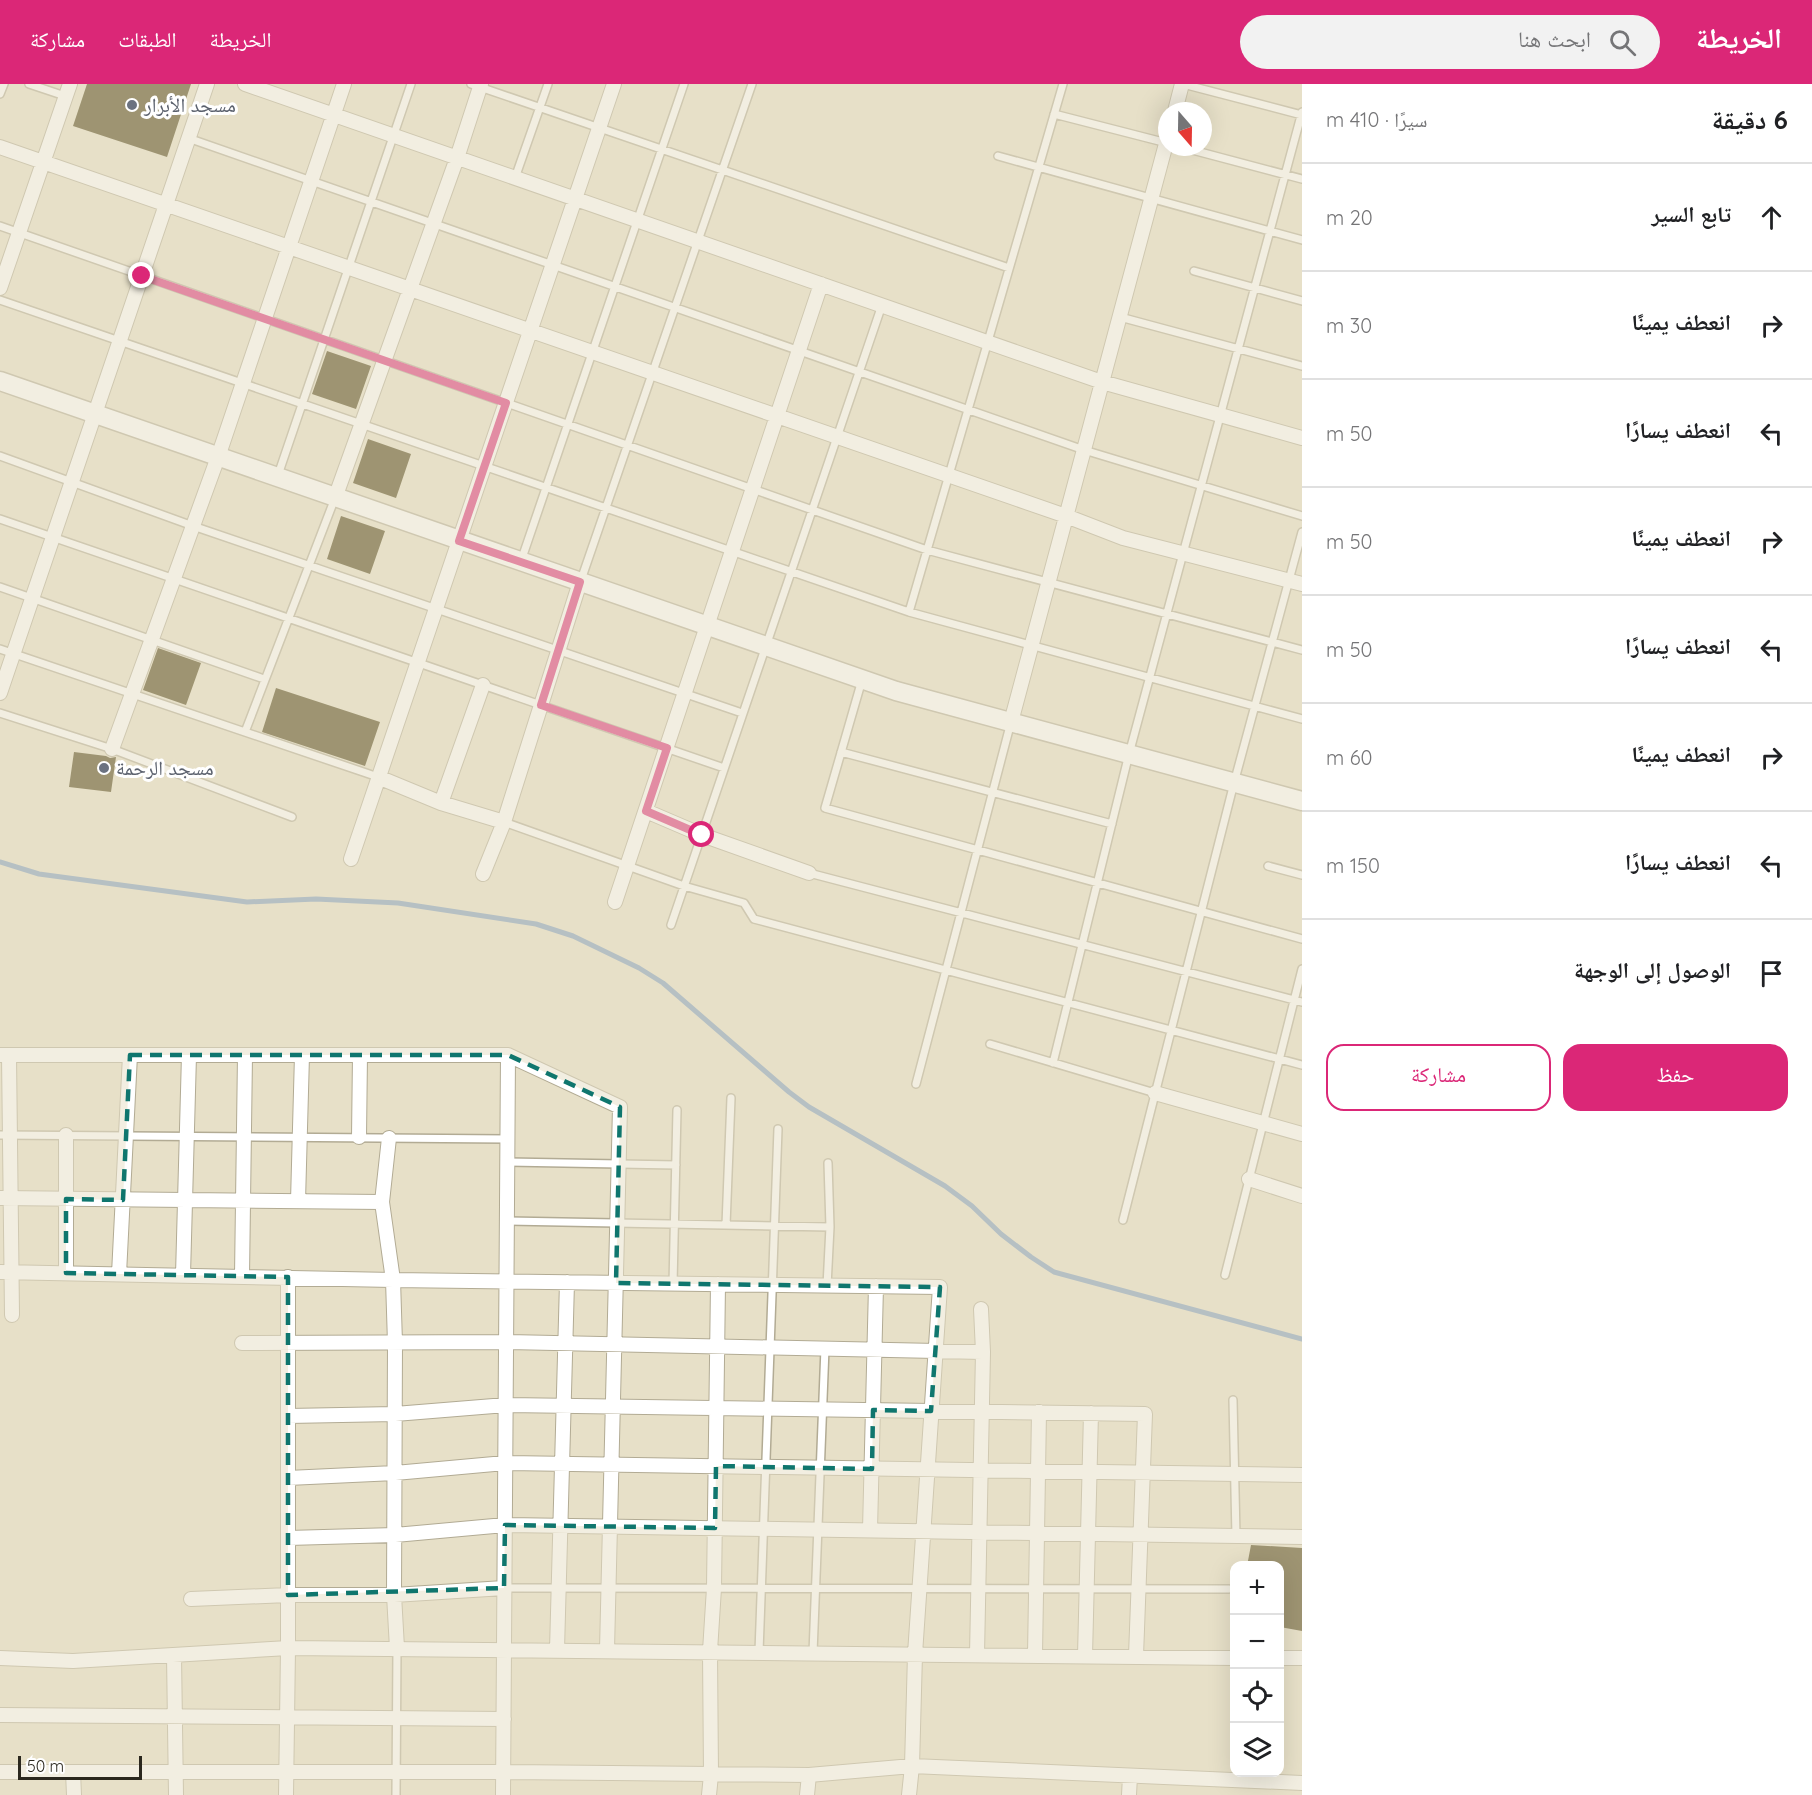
<!DOCTYPE html>
<html lang="ar">
<meta charset="utf-8">
<style>
:root{--surface:#fff;--page:#f2f2f2;--text:#202124;--muted:#757577;--line:#e0e0e0;--accent:#db2777}
body{margin:0;font-family:Quicksand,"Noto Naskh Arabic",sans-serif;background:var(--page);color:var(--text);direction:rtl}
.controls{position:absolute;right:18px;bottom:18px;display:grid;overflow:hidden;border-radius:12px;box-shadow:0 6px 24px #0002}
.controls button{width:54px;height:54px;display:grid;place-items:center;padding:0;border:0;border-bottom:2px solid var(--line);background:var(--surface);color:var(--text);font:30px sans-serif}
.compass{position:absolute;left:1158px;top:18px;width:54px;height:54px;border-radius:50%;background:var(--surface);box-shadow:0 6px 24px #0002;rotate:160deg}
.scale{position:absolute;left:18px;bottom:15px;width:124px;box-sizing:border-box;padding-left:6px;border:3px solid #2b281f;border-top:0;font-size:16px;line-height:21px;white-space:nowrap;color:#2b281f;-webkit-text-stroke:4px #fff;paint-order:stroke}
.stop{position:absolute;width:18px;height:18px;margin:-14px;border:4px solid #db2777;border-radius:50%;background:#fff}
.stop.end{background:#db2777;border-color:#fff;box-shadow:0 2px 6px #0008}
.list{margin:0;padding:0;list-style:none}
h2{display:flex;justify-content:space-between;align-items:center;height:78px;margin:0;padding:0 24px;font-size:26px}
h2 small{font-size:20px;font-weight:400;color:var(--muted)}
.list li{display:grid;grid-template-columns:39px 1fr auto;gap:18px;align-items:center;box-sizing:border-box;height:108px;padding:0 24px;border-top:2px solid var(--line)}
.list b{display:block;font-size:22px;white-space:nowrap}
.list em{font-size:20px;font-style:normal;color:var(--muted)}
.actions{display:flex;gap:12px;padding:18px 24px}
.actions a{flex:1;padding:14px 0;border:2px solid var(--accent);border-radius:18px;text-align:center;font-size:21px;color:var(--accent)}
.actions .main{background:var(--accent);color:#fff}
.icon{flex:none;width:33px;height:33px;fill:none;stroke:currentColor;stroke-width:2;stroke-linecap:round;stroke-linejoin:round}
.map{position:relative;flex:none;width:1302px;height:1711px;overflow:hidden;direction:ltr}
header{display:flex;align-items:center;gap:36px;box-sizing:border-box;height:84px;padding:0 30px;background:var(--accent);color:#fff}
header strong{font-size:28px}
nav{display:flex;gap:33px;margin-inline-start:auto;font-size:21px}
.search{width:420px;height:54px;background:var(--page);display:flex;align-items:center;gap:15px;box-sizing:border-box;padding:0 21px;border-radius:33px;color:var(--muted);font-size:22px}
main{display:flex}
aside{flex:1;background:var(--surface)}
.map>svg:first-child{display:block}
.lines{fill:none;stroke-linecap:round;stroke-linejoin:round}
.stream{stroke:#7a99bd;stroke-width:5}
.building{fill:#45390a}
.service-casing{stroke:#b2ab94;stroke-width:10}
.minor-casing{stroke:#b2ab94;stroke-width:16}
.tertiary-casing{stroke:#b2ab94;stroke-width:21}
.service{stroke:#fff;stroke-width:7}
.minor{stroke:#fff;stroke-width:14}
.tertiary{stroke:#fff;stroke-width:18}
.route{stroke:#db2777;stroke-width:8}
.marked{fill:none;stroke:#0f766e;stroke-width:4.5;stroke-dasharray:12 8;stroke-linejoin:round}
.worship-dot{fill:#6b7280;stroke:#fff;stroke-width:2}
.labels{text-anchor:middle;stroke-width:6;stroke-linejoin:round;paint-order:stroke}
.worship-label{font-size:20px;fill:#5b616d;stroke:#fff;text-anchor:start}
</style>
<header>
<strong>الخريطة</strong>
<div class="search"><svg class="icon" aria-label="search" viewBox="0 0 24 24"><circle cx="10" cy="10" r="6"/><path d="M15 15l6 6"/></svg>ابحث هنا</div>
<nav><a>الخريطة</a><a>الطبقات</a><a>مشاركة</a></nav>
</header>
<main>
<aside>
<h2>6 دقيقة<small>سيرًا · 410 m</small></h2>
<ul class="list">
<li><svg class="icon" aria-label="ahead" viewBox="0 0 24 24"><path d="M12 20V5M6 11l6-6 6 6"/></svg><div><b>تابع السير</b></div><em>20 m</em></li>
<li><svg class="icon" aria-label="right" viewBox="0 0 24 24"><path d="M7 20v-9h11M14 6l5 5-5 5"/></svg><div><b>انعطف يمينًا</b></div><em>30 m</em></li>
<li><svg class="icon" aria-label="left" viewBox="0 0 24 24"><path d="M17 20v-9H6M10 6l-5 5 5 5"/></svg><div><b>انعطف يسارًا</b></div><em>50 m</em></li>
<li><svg class="icon" aria-label="right" viewBox="0 0 24 24"><path d="M7 20v-9h11M14 6l5 5-5 5"/></svg><div><b>انعطف يمينًا</b></div><em>50 m</em></li>
<li><svg class="icon" aria-label="left" viewBox="0 0 24 24"><path d="M17 20v-9H6M10 6l-5 5 5 5"/></svg><div><b>انعطف يسارًا</b></div><em>50 m</em></li>
<li><svg class="icon" aria-label="right" viewBox="0 0 24 24"><path d="M7 20v-9h11M14 6l5 5-5 5"/></svg><div><b>انعطف يمينًا</b></div><em>60 m</em></li>
<li><svg class="icon" aria-label="left" viewBox="0 0 24 24"><path d="M17 20v-9H6M10 6l-5 5 5 5"/></svg><div><b>انعطف يسارًا</b></div><em>150 m</em></li>
<li><svg class="icon" aria-label="arrive" viewBox="0 0 24 24"><path d="M6 21V4h12l-3 4 3 4H6"/></svg><div><b>الوصول إلى الوجهة</b></div></li>
</ul>
<div class="actions"><a class="main">حفظ</a><a>مشاركة</a></div>
</aside>
<div class="map">
<svg width="1302" height="1711" viewBox="0 0 1302 1711">
<rect width="100%" height="100%" fill="#e7e0c8"/>
<g class="lines">
<path class="stream" d="M0,778L39,790L247,818L316,815L398,819L536,840L573,852L639,884L663,899L789,1008L809,1023L945,1102L972,1122L1001,1150L1031,1173L1054,1188L1302,1255"/>
</g>
<path class="building" d="M87,0H191L167,73L73,42Z
M327,267L371,282L356,325L312,310Z
M368,355L411,370L396,414L353,399Z
M341,432L385,447L370,490L327,475Z
M158,564L201,579L186,621L143,606Z
M276,604L380,638L365,682L262,648Z
M74,668L106,672L110,674L116,673L111,708L69,703Z
M1251,1461L1302,1464V1547L1280,1543V1482H1247Z"/>
<g class="lines">
<g class="service-casing">
<path id="service" d="M29,0L65,12
M471,0L1009,184
M1183,0L1302,31
M0,10L4,0
M1054,30L1167,59
M188,54L1084,366L1302,432
M1181,63L1302,95
M998,72L1302,156
M515,94L548,0
M0,142L927,466L1302,566
M1194,187L1302,217
M0,216L909,528L1302,635
M1120,233L1302,282
M0,372L193,442L742,629
M278,391L411,0
M0,435L724,684
M521,477L684,0
M581,496L752,0
M0,503L264,595
M909,528L1063,0
M0,565L378,693
M862,596L825,724L1302,855
M0,629L112,665L292,733
M245,648L335,414
M841,668L1112,740
M504,738L684,802L744,819L754,835L1302,981
M1268,782L1302,791
M809,789L1302,918
M671,841L882,221
M990,960L1155,1009
M1053,979L1129,670L1302,28
M916,1000L1011,638
M0,1051L507,1055
M507,1078L676,1081
M1123,1136L1234,699L1302,448
M507,1137L830,1143
M726,1141L731,1014
M1225,1191L1302,885
M673,1200L677,1026
M827,1202L830,1143L828,1079
M1233,1316L1236,1452
M504,1504L1229,1505
M759,1568L778,1045
M813,1569L825,1264
M396,1711L397,1564"/>
</g>
<g class="minor-casing">
<path id="minor" d="M245,0L1102,298L1302,354
M1175,27L1182,0
M0,63L1066,432L1123,454L1302,500
M0,204L70,0
M335,414L457,74L481,0
M0,609L207,0
M1011,638L1167,56
M112,665L218,373L344,0
M378,693L441,719L504,738
M441,719L483,601
M646,727L702,751L809,789
M351,775L614,0
M483,790L504,738L580,498
M615,818L821,200
M0,971H508L620,1023L607,1566
M9,971L12,1231
M1155,1009L1302,1050
M66,1051V1189
M359,1053L360,971
M389,1054L382,1118L393,1196L395,1259L394,1511L397,1564
M1249,1095L1302,1112
M0,1114L382,1118
M298,1117L302,971
M0,1188L393,1196L940,1203L915,1570L912,1682L909,1711
M119,1190L130,971
M183,1191L189,971
M242,1192L245,971
M242,1259L506,1258L983,1268
M288,1332L395,1330L506,1321L1145,1330L1136,1572
M288,1394L395,1389L505,1379L1302,1391
M870,1446L876,1202
M288,1454L395,1451L505,1441L1302,1453
M191,1515L288,1511H394L504,1504
M557,1566L567,1198
M174,1571L176,1711
M977,1571L983,1268L981,1225
M1035,1571L1039,1328
M1085,1572L1091,1329
M0,1574L73,1577L288,1564L1234,1574
M1280,1574H1302
M0,1631L504,1635
M0,1688H503L809,1691L912,1682L1302,1699
M73,1688L74,1711
M286,1711L288,1564V1193
M503,1711L508,971
M709,1711L711,1691L710,1567L714,1504L718,1200
M807,1711L809,1691
M1129,1711L1130,1692"/>
</g>
<g class="tertiary-casing">
<path id="tertiary" d="M0,297L896,607L1302,717"/>
</g>
<use href="#service" class="service"/>
<use href="#minor" class="minor"/>
<use href="#tertiary" class="tertiary"/>
</g>
<g class="lines">
<path class="route" d="M142,192L506,319L459,457L580,498L541,621L667,664L646,727L702,751"/>
</g>
<path d="M0 0H1302V1711H0ZM130,971H508L620,1023L616,1199L940,1203L931,1327L873,1326L872,1385L716,1382L715,1444L505,1441L504,1504L288,1511V1193L66,1189V1115L123,1116Z" fill="#e7e0c8" fill-opacity=".55" fill-rule="evenodd"/>
<path class="marked" d="M130,971H508L620,1023L616,1199L940,1203L931,1327L873,1326L872,1385L716,1382L715,1444L505,1441L504,1504L288,1511V1193L66,1189V1115L123,1116Z"/>
<g class="worship-dot">
<circle cx="132" cy="21" r="6"/>
<circle cx="104" cy="684" r="6"/>
</g>
<g class="labels">
<g class="worship-label">
<text x="144" y="28">مسجد الأبرار</text>
<text x="116" y="691">مسجد الرحمة</text>
</g>
</g>
</svg>
<div class="controls">
<button>+</button>
<button>−</button>
<button><svg class="icon" aria-label="locate" viewBox="0 0 24 24"><circle cx="12" cy="12" r="6"/><path d="M12 2v4M12 18v4M2 12h4M18 12h4"/></svg></button>
<button><svg class="icon" aria-label="layers" viewBox="0 0 24 24"><path d="M12 4l9 5-9 5-9-5zM3 14l9 5 9-5"/></svg></button>
</div>
<svg class="compass" viewBox="-18 -18 36 36"><path d="M0-13l5 13h-10z" fill="#e53935"/><path d="M0 13l5-13h-10z" fill="#757577"/></svg>
<div class="scale">50 m</div>
<div class="stop" style="left:702px;top:751px"></div>
<div class="stop end" style="left:142px;top:192px"></div>
</div>
</main>
